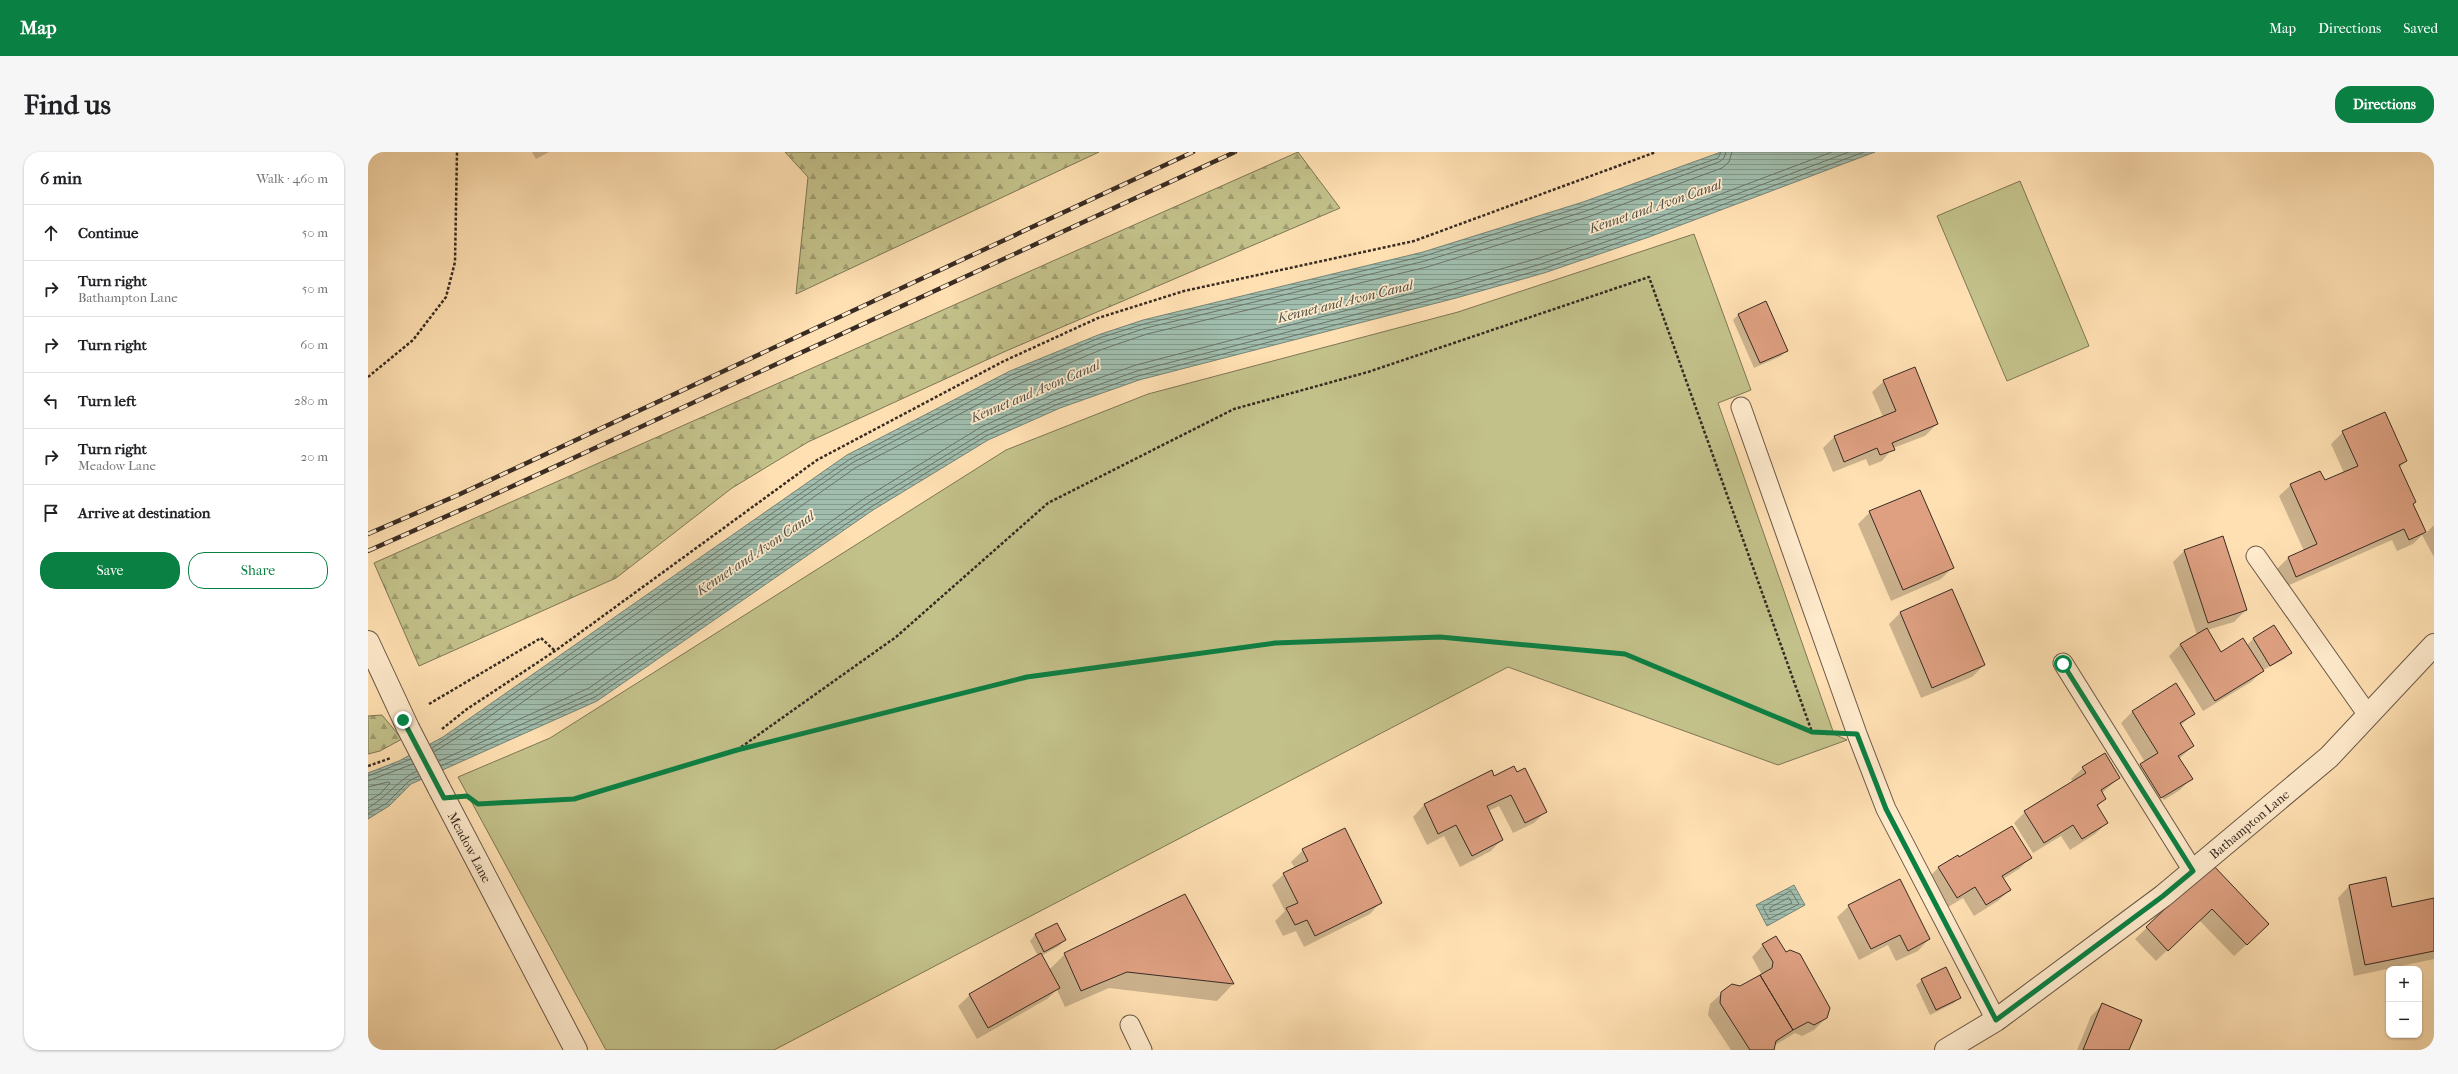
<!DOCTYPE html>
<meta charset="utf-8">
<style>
:root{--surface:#fff;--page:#f6f6f6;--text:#202124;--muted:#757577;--line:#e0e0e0;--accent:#0b8043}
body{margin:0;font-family:"IM FELL French Canon",serif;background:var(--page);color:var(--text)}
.controls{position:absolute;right:12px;bottom:12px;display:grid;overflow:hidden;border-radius:8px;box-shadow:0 1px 3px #0004}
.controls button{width:36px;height:36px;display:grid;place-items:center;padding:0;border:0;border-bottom:1px solid var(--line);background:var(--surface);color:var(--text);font:20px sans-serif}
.stop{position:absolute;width:12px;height:12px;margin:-9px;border:3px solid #0b8043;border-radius:50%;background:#fff}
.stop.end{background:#0b8043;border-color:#fff;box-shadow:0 1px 4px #0008}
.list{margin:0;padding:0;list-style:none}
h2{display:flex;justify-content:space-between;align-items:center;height:52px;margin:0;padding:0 16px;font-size:17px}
h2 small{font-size:13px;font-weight:400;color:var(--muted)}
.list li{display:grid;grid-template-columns:26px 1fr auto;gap:12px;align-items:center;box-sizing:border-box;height:56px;padding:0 16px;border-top:1px solid var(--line)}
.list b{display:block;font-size:15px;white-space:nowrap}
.list p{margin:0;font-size:13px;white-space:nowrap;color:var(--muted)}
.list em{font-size:13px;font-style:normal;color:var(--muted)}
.actions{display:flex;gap:8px;padding:12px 16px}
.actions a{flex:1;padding:9px 0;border:1px solid var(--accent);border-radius:16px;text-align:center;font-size:14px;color:var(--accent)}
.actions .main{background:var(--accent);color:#fff}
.icon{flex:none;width:22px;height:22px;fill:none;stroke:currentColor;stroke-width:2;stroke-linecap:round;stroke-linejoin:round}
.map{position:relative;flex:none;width:2066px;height:898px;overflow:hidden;border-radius:16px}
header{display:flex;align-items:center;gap:24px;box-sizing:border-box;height:56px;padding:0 20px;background:var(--accent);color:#fff}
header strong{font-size:19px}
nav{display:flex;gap:22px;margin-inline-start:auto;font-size:14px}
.intro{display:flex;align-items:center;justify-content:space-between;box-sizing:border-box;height:96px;padding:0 24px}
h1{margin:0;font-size:28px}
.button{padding:10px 18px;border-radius:16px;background:var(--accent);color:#fff;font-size:14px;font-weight:700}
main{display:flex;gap:24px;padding:0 24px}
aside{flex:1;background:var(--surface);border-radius:16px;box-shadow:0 1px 3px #0004}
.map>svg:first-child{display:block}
.grass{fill:#c3c18a;stroke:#7e7656}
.forest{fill:url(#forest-firs);stroke:#7e7656}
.water{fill:url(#water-rules);stroke:#768376}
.shadow{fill:#0003}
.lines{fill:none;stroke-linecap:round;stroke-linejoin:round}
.shore{stroke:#6c7468;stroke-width:1}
.building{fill:#dea081;stroke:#382b23}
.service-casing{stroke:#6a5847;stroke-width:21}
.minor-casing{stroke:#6a5847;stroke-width:24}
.path{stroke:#382b23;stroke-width:2.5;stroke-dasharray:3 2;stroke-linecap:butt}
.service{stroke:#ffebcd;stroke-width:19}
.minor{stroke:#ffebcd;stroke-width:22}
.rail-casing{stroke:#382b23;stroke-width:4.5}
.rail{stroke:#ffebcd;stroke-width:3;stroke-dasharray:9;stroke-linecap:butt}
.minor-bridge-casing{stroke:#6a5847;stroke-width:24;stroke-linecap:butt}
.minor-bridge{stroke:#ffebcd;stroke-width:22}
.route{stroke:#0b8043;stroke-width:5}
.labels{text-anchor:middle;stroke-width:3.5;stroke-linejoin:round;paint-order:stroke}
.street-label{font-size:13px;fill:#382b23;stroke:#ffebcd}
.water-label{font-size:14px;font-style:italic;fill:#525046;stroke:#ffebcd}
</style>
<header>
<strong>Map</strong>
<nav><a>Map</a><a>Directions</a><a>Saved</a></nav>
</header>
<div class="intro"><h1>Find us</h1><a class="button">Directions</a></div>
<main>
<aside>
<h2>6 min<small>Walk · 460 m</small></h2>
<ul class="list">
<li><svg class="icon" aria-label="ahead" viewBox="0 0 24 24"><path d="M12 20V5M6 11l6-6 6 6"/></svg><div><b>Continue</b></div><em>50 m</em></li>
<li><svg class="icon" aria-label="right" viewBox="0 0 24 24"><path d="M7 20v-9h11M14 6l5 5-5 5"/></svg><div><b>Turn right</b><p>Bathampton Lane</p></div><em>50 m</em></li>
<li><svg class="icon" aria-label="right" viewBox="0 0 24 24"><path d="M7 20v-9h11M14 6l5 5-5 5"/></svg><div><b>Turn right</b></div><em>60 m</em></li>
<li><svg class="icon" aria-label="left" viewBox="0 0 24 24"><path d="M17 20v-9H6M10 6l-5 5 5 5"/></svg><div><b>Turn left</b></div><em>280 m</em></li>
<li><svg class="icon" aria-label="right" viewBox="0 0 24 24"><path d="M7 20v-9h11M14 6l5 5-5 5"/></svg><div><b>Turn right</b><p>Meadow Lane</p></div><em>20 m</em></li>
<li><svg class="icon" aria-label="arrive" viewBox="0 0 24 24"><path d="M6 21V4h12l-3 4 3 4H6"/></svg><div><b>Arrive at destination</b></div></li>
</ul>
<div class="actions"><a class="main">Save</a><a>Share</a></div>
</aside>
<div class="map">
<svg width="2066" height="898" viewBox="0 0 2066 898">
<defs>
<pattern id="forest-firs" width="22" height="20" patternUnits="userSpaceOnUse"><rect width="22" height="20" fill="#c3c18a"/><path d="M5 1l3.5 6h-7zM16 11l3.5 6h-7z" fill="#9f9d70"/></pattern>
<pattern id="water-rules" width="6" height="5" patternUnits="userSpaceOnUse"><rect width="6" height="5" fill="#a0bdad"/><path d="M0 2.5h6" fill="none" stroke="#839a8c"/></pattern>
</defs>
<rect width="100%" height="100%" fill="#ffe0b2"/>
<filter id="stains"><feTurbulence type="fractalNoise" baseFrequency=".005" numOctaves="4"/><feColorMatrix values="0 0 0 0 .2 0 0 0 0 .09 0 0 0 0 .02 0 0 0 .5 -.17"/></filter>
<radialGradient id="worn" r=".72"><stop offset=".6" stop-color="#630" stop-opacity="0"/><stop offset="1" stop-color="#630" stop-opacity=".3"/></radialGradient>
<path class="grass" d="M1652,29L1721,194L1639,229L1569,64Z
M1326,82L1383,238L1350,251L1466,582L1479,588L1410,613L1140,515L406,898H238L90,625L182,586L638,298L780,242L1090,160Z"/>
<path class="forest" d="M417,0H731L428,142L440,25Z
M930,0L972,56L638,199L440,290L364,336L248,426L51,514L6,411Z
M14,563L34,587L12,599L0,602V564Z"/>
<path class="water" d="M1353,0H1507L1281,85L1176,121L1088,146L771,228L692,256L620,288L505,358L229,549L43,632L21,654L0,667V621L31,609L75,585L479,303L642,219L730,183L775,168L1055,100L1215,50Z
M1426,733L1437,753L1399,774L1388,753Z"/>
<path class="shadow" d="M164,0H181L168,7Z
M1398,151L1419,198L1413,204L1386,216L1365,168L1370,163Z
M1516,229L1569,272L1557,284L1525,296L1514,309L1501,314L1498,307L1465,320L1455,296L1466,285L1515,265L1504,240Z
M1975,280L2038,309L2031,316L2057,382L2066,373V405L2054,383L2045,392L2029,399L2024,388L1917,435L1909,417L1920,406L1936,399L1911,344L1923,333L1956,330L1976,321L1963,292Z
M1502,360L1584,416L1573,427L1523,449L1490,372Z
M1816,399L1878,458L1866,470L1839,478L1853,501L1879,493L1885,487L1922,501L1917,507L1895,518L1883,530L1835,559L1801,504L1812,493L1829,483L1805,410Z
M1532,461L1616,513L1604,525L1553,546L1521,472Z
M1808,533L1825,562L1812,574L1825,594L1811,607L1823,627L1812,638L1796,648L1775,615H1773L1794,649L1782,657L1761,624L1777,610L1753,571L1764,560Z
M1715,616L1751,626L1734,641L1737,647L1729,655L1739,671L1727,682L1702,698L1693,684L1665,701L1646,671L1657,660L1705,630L1703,627Z
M1123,620L1126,626L1178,659L1166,671L1145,681L1131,654L1120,659L1134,687L1123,699L1092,715L1076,684L1059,693L1045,665L1056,653Z
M935,698L1013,750L1002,762L936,795L928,779L915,784L907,769L917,759L904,733L916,722L927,716L923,710Z
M1662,706L1651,717L1635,727L1642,738L1630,749L1606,764L1595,746L1577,757L1559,727L1571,715Z
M1844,714L1888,784L1866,804L1831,768L1788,809L1767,787Z
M1981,734L2024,756L2066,747V807L1986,824L1970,746Z
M816,743L865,832L849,849L741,836L697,855L689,838L679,847L609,887L590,854L602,843L670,804L662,789L667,783L688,772L697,788L691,794L673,804L681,818L697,802Z
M1481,754L1561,787L1550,799L1528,809L1520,793L1491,808L1469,765Z
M1395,793L1458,866L1446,878L1434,884L1427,881L1407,893L1405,898H1363L1340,863L1342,852L1354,841L1372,835L1394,823L1384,805Z
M1554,828L1592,845L1586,851L1562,863L1548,833Z
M1735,852L1760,898H1709L1723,864Z"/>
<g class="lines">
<path class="shore" d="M1364,0L1361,10L1354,16L1220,65L1059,115L779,182L735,197L648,233L487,316L102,587L105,588L221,536L497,346L613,275L686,242L768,213L1084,131L1171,106L1276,71L1464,0
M64,596L112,565L482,307L643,223L731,186L776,172L1056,104L1216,54L1350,6L1353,0
M66,600L115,569L484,311L645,227L733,191L778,176L1057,109L1218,59L1351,10L1356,6L1358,0
M71,609L224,541L500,351L616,280L688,248L769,219L1086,137L1173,112L1278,76L1481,0
M73,614L227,545L503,355L618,284L690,252L770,224L1087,142L1175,117L1279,81L1496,0
M0,624L43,607
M0,629L45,612
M0,635L20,630L22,631L12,642L0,649
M0,656C19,645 31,627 49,619
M0,662L19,651L41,629L51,624
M1423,739L1431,752L1401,767L1395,755Z
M1421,746L1424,751L1402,760V756Z"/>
</g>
<path class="building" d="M1398,149L1420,199L1392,211L1370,162Z
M1547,215L1570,272L1524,291L1527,298L1512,303L1509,296L1476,310L1466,284L1528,259L1515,228Z
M2017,260L2039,309L2031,313L2048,350L2045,352L2058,380L2041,388L2036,377L1928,425L1920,405L1949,392L1922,332L1952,319L1957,328L1990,314L1974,279Z
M1552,338L1586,416L1535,438L1501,359Z
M1855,384L1879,458L1840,471L1816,398Z
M1584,437L1617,513L1564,536L1532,460Z
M1906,473L1924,501L1902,514L1885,486Z
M1839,476L1853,500L1875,486L1896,519L1847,549L1812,492Z
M1808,531L1827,562L1812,571L1826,594L1810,604L1825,627L1793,646L1772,612L1790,601L1764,559Z
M1737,601L1752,626L1733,638L1738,647L1729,653L1740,671L1714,687L1705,673L1676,691L1656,659L1718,621L1714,615Z
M1146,614L1149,620L1157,616L1179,660L1157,671L1143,643L1119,654L1135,688L1104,704L1088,673L1070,682L1056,652L1124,618L1126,624Z
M1644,674L1664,706L1634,724L1643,738L1618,753L1607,735L1589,746L1570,715L1590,703L1591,705Z
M977,676L1014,751L947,784L939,768L927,773L918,756L930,751L915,721L940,709L934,697Z
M1844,712L1901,772L1879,793L1844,757L1800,799L1778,775Z
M2018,725L2024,755L2066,746V799L1997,813L1981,733Z
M1532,727L1562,787L1540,799L1532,783L1503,797L1480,753Z
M817,742L866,832L759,820L713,839L696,801Z
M689,771L698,788L676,800L667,782Z
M1408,784L1418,800L1422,798L1432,802L1462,856L1459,866L1446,873L1440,870L1425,878L1392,823L1404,816L1405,810L1394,792Z
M673,801L692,836L620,876L601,842Z
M1578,815L1593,846L1568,858L1553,827Z
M1392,823L1425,878L1408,889L1406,898H1382L1352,851L1353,840L1364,832L1372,834Z
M1734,851L1774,868L1761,898H1715Z"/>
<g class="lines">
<g class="service-casing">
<path id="service" d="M1373,255L1489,582L1518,657L1628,868
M1888,404L2000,563
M1695,511L1825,719
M762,873L774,898"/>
</g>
<g class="minor-casing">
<path id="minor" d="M0,490L40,576
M71,636L208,898
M1578,898L1628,868L1795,744L1961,605L2066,493"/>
</g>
<path class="path" d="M0,225L45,188L78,145L87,110L89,0
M61,552L173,486L187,499
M74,577L99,557L187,499L449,308L636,209L730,166L816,139L1046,89L1288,0
M369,598L528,485L680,351L866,257L1000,220L1281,125L1444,580
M0,614L23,606
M112,652L206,647L369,598L659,525L907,491L1072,485L1257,502L1444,580L1460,582"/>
<use href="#service" class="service"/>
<use href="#minor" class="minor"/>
<g class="rail-casing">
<path id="rail" d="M0,382L90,343L825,0
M0,399L106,352L867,0"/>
</g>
<use href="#rail" class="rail"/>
<g class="minor-bridge-casing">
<path id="minor-bridge" d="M40,576L71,636"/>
</g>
<use href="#minor-bridge" class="minor-bridge"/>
</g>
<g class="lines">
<path class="route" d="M35,568L76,646L99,644L110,652L206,647L369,598L659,525L907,491L1072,485L1257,502L1444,580L1489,582L1518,657L1628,868L1795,744L1825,719L1695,512"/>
</g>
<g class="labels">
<g class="street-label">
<text transform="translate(1881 672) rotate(-40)" y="5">Bathampton Lane</text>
<text transform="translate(102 695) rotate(62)" y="5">Meadow Lane</text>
</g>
<g class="water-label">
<text transform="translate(1287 54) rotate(-19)" y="5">Kennet and Avon Canal</text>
<text transform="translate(977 149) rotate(-14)" y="5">Kennet and Avon Canal</text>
<text transform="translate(667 239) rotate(-23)" y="5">Kennet and Avon Canal</text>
<text transform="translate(387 401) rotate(-34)" y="5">Kennet and Avon Canal</text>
</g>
</g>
<rect width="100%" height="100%" filter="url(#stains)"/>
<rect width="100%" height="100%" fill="url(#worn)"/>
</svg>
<div class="controls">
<button>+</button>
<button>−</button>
</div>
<div class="stop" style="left:1695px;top:512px"></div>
<div class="stop end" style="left:35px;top:568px"></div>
</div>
</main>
